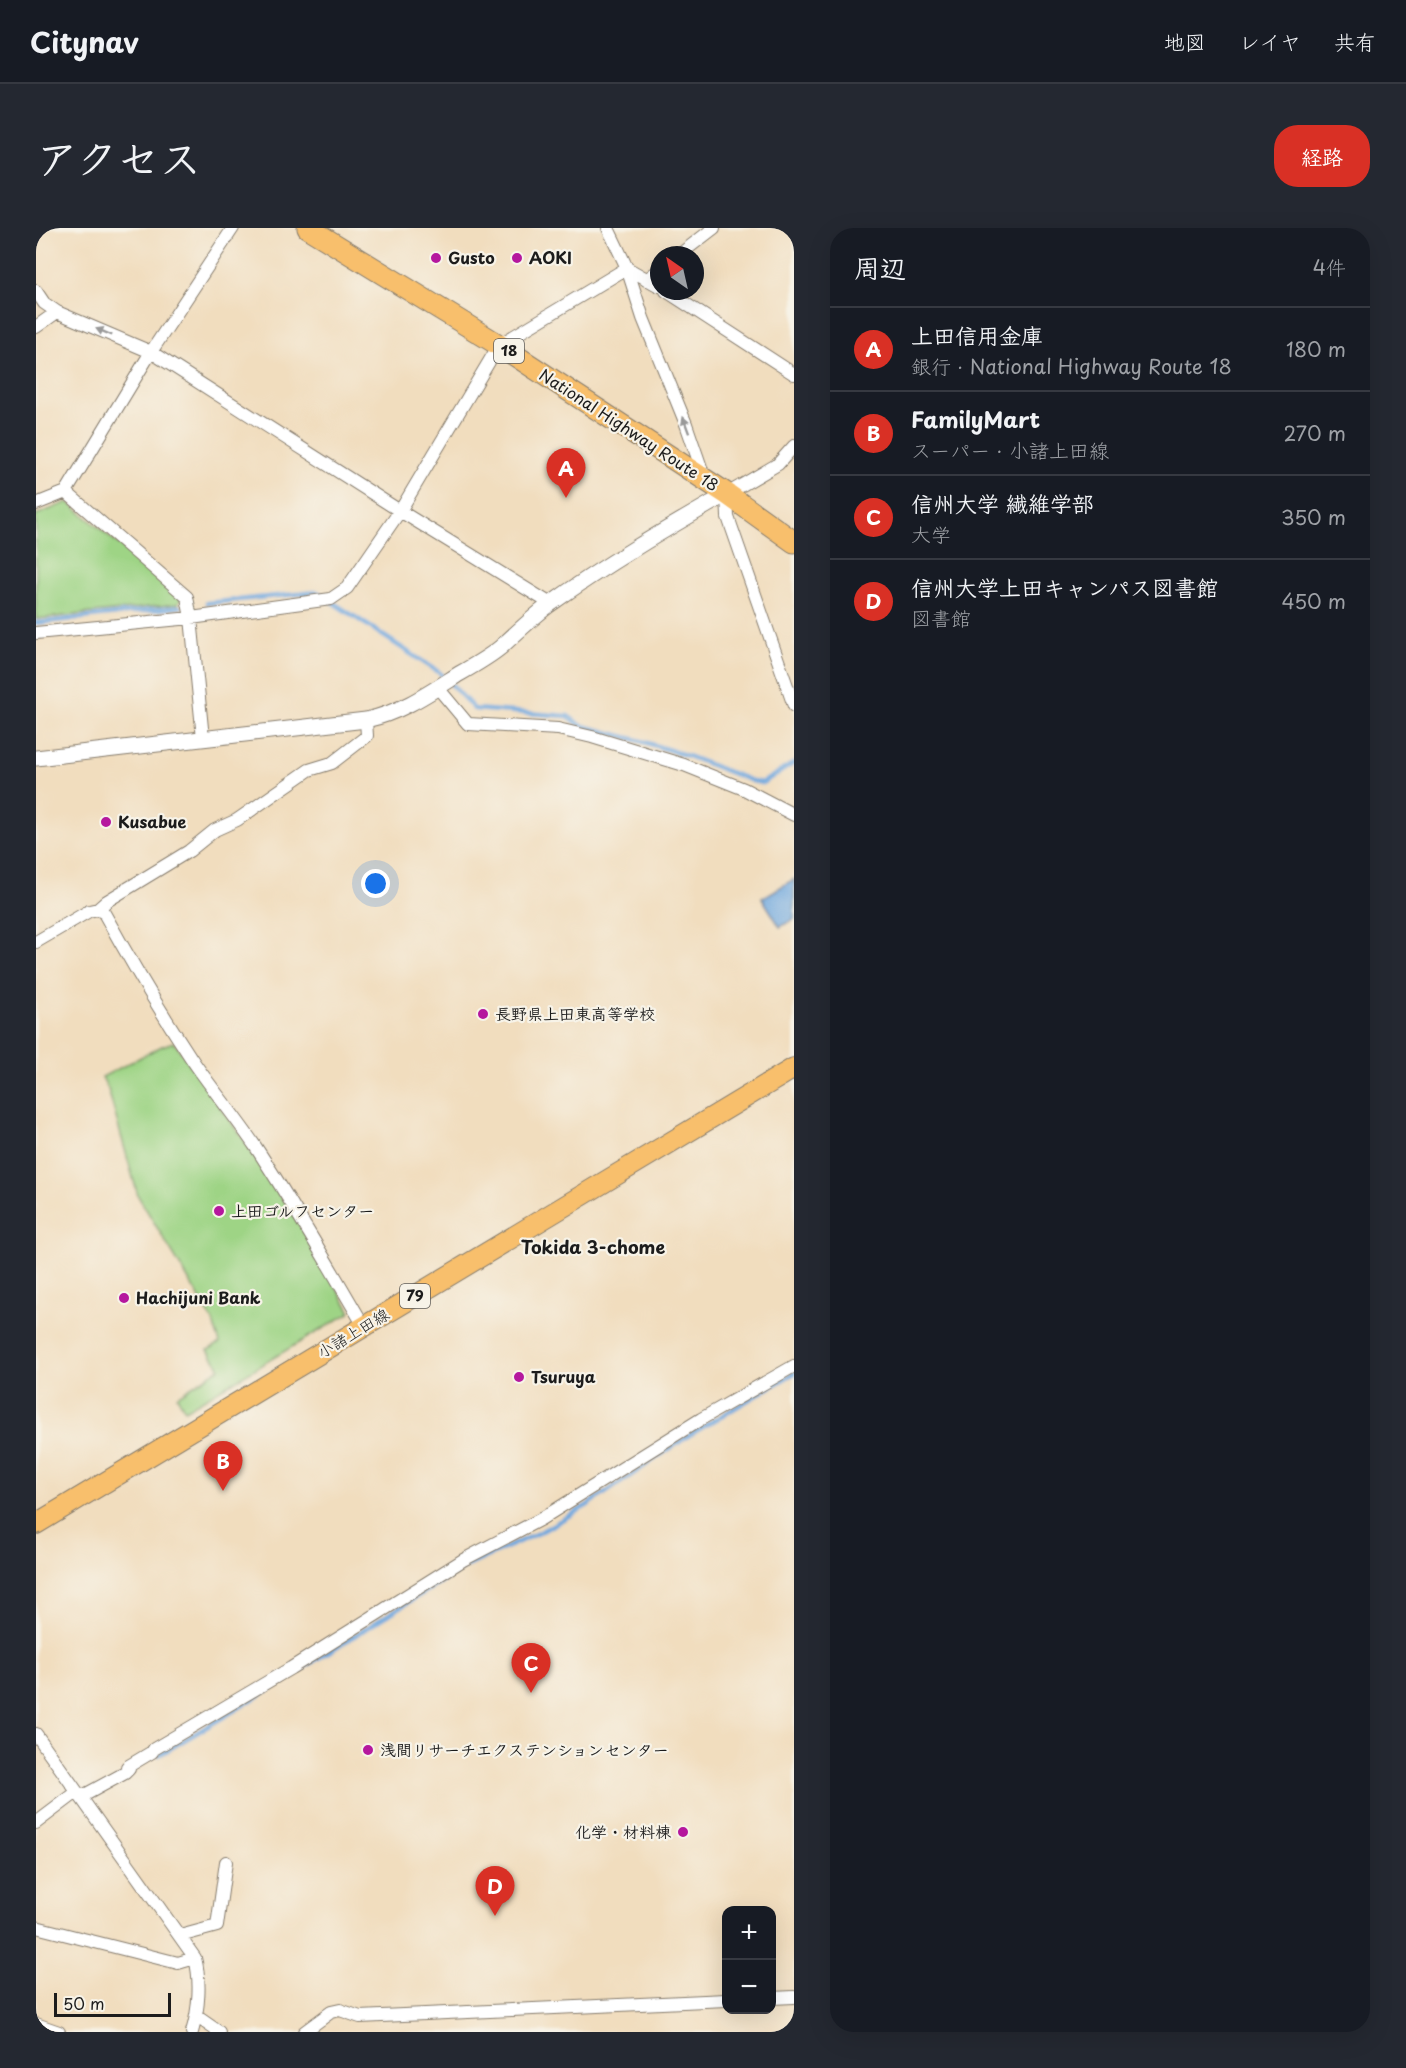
<!DOCTYPE html>
<html lang="ja">
<meta charset="utf-8">
<style>
:root{--surface:#171b24;--page:#242831;--text:#f1f3f6;--muted:#9ea1a6;--line:#363941;--accent:#d93025}
body{margin:0;font-family:"Playpen Sans","Klee One",sans-serif;background:var(--page);color:var(--text)}
.controls{position:absolute;right:18px;bottom:18px;display:grid;overflow:hidden;border-radius:12px;box-shadow:0 6px 24px #0002}
.controls button{width:54px;height:54px;display:grid;place-items:center;padding:0;border:0;border-bottom:2px solid var(--line);background:var(--surface);color:var(--text);font:30px sans-serif}
.compass{position:absolute;left:614px;top:18px;width:54px;height:54px;border-radius:50%;background:var(--surface);box-shadow:0 6px 24px #0002;rotate:326deg}
.scale{position:absolute;left:18px;bottom:15px;width:117px;box-sizing:border-box;padding-left:6px;border:3px solid #1c1c1c;border-top:0;font-size:16px;line-height:21px;white-space:nowrap;color:#1c1c1c;-webkit-text-stroke:4px #f7f3e8;paint-order:stroke}
.you{position:absolute;left:340px;top:656px;width:21px;height:21px;margin:-15px;border:4px solid #fff;border-radius:50%;background:#1a73e8;box-shadow:0 0 0 9px #1a73e833}
.badge{display:grid;place-items:center;width:39px;height:39px;border-radius:50%;background:var(--accent);color:#fff;font-size:20px;font-weight:700}
.pin{position:absolute;translate:-50% -50px;filter:drop-shadow(0 2px 3px #0008)}
.pin::after{content:'';position:absolute;top:32px;width:21px;height:18px;background:inherit;clip-path:polygon(0 0,100% 0,50% 100%)}
.list{margin:0;padding:0;list-style:none}
h2{display:flex;justify-content:space-between;align-items:center;height:78px;margin:0;padding:0 24px;font-size:26px}
h2 small{font-size:20px;font-weight:400;color:var(--muted)}
.list li{display:grid;grid-template-columns:39px 1fr auto;gap:18px;align-items:center;box-sizing:border-box;height:84px;padding:0 24px;border-top:2px solid var(--line)}
.list b{display:block;font-size:22px;white-space:nowrap}
.list p{margin:0;font-size:20px;white-space:nowrap;color:var(--muted)}
.list em{font-size:20px;font-style:normal;color:var(--muted)}
.map{position:relative;flex:none;width:758px;height:1804px;overflow:hidden;border-radius:24px}
header{display:flex;align-items:center;gap:36px;box-sizing:border-box;height:84px;padding:0 30px;background:var(--surface);border-bottom:2px solid var(--line)}
header strong{font-size:28px}
nav{display:flex;gap:33px;margin-inline-start:auto;font-size:21px}
.intro{display:flex;align-items:center;justify-content:space-between;box-sizing:border-box;height:144px;padding:0 36px}
h1{margin:0;font-size:42px}
.button{padding:15px 27px;border-radius:24px;background:var(--accent);color:#fff;font-size:21px;font-weight:700}
main{display:flex;gap:36px;padding:0 36px}
aside{flex:1;background:var(--surface);border-radius:24px;box-shadow:0 6px 24px #0002}
.map>svg:first-child{display:block}
.green{fill:#9ed485;stroke:#5d7850;stroke-width:1.5}
.water{fill:#6fa7de;stroke:#46627d;stroke-width:1.5}
.lines{fill:none;stroke-linecap:round;stroke-linejoin:round}
.stream{stroke:#6fa7de;stroke-width:4.5}
.minor-casing{stroke:#867c6d;stroke-width:14}
.tertiary-casing{stroke:#867c6d;stroke-width:17}
.primary-casing{stroke:#867c6d;stroke-width:22}
.trunk-casing{stroke:#867c6d;stroke-width:23}
.minor{stroke:#fff;stroke-width:12}
.tertiary{stroke:#fff;stroke-width:15}
.primary{stroke:#f8bf6c;stroke-width:20}
.trunk{stroke:#f8bf6c;stroke-width:21}
.oneway{fill:#999}
.poi-dot{fill:#b5179e;stroke:#f7f3e8;stroke-width:2}
.labels{text-anchor:middle;stroke-width:4.5;stroke-linejoin:round;paint-order:stroke}
.shield{fill:#f7f3e8;stroke:#5e5c59;stroke-width:1.5}
.shield-label{font-size:15px;font-weight:bold;fill:#1c1c1c}
.poi-label{font-size:16px;font-weight:bold;fill:#1c1c1c;stroke:#f7f3e8;text-anchor:start}
.street-label{font-size:16px;fill:#1c1c1c;stroke:#f7f3e8}
.neighbourhood-label{font-size:18px;font-weight:bold;fill:#1c1c1c;stroke:#f7f3e8}
</style>
<header>
<strong>Citynav</strong>
<nav><a>地図</a><a>レイヤ</a><a>共有</a></nav>
</header>
<div class="intro"><h1>アクセス</h1><a class="button">経路</a></div>
<main>
<div class="map">
<svg width="758" height="1804" viewBox="0 0 758 1804">
<rect width="100%" height="100%" fill="#f7f3e8"/>
<filter id="ink" filterUnits="userSpaceOnUse"><feTurbulence type="fractalNoise" baseFrequency=".0167" numOctaves="2"/><feDisplacementMap in="SourceGraphic" scale="12" xChannelSelector="R" yChannelSelector="G"/><feConvolveMatrix kernelMatrix="1 2 1 2 8 2 1 2 1" color-interpolation-filters="sRGB"/></filter>
<filter id="wash" filterUnits="userSpaceOnUse"><feTurbulence type="fractalNoise" baseFrequency=".008" numOctaves="4" result="noise"/><feDisplacementMap in="SourceGraphic" scale="24" xChannelSelector="R" yChannelSelector="G"/><feGaussianBlur stdDeviation="1.35" result="paint"/><feColorMatrix in="noise" values="0 0 0 0 0 0 0 0 0 0 0 0 0 0 0 0 0 1.4 0 .05"/><feComposite in="paint" operator="in"/></filter>
<g filter="url(#wash)">
<rect width="100%" height="100%" fill="#f1ddbe"/>
<path class="green" d="M32,274L146,369L142,376L0,391V287Z
M138,814L215,922L265,999L315,1084L149,1182L141,1168L184,1140L172,1122L184,1115L176,1091L102,968L72,861L66,849L126,818Z"/>
<path class="water" d="M758,651V691L744,699L726,670Z"/>
<g class="lines">
<path class="stream" d="M171,375L281,364L404,445L409,450
M0,395L144,379
M415,456L438,481L532,488L544,497L605,513L649,527L716,553L726,555L758,535
M123,1527L204,1479L427,1340L506,1303L552,1277L655,1206L758,1145"/>
</g>
</g>
<g filter="url(#ink)">
<g class="lines">
<g class="minor-casing">
<path id="minor" d="M572,0L591,40L607,90L650,196L669,251
M643,27L678,0
M591,40L623,58
M610,52L623,42
M0,63L8,75L21,84L115,124L364,283L515,376
M630,63L758,146
M0,99L21,84
M758,218L742,236L691,266L692,289L758,478
M30,264L151,369L155,390L167,510
M0,276L30,264L115,124L197,0
M0,405L155,390L295,371L311,360L364,283L463,117L591,40
M402,460L432,496L522,501L556,509L648,537L708,561L758,587
M62,681L68,685C95,734 124,783 155,830C175,860 199,888 219,918C258,977 293,1038 328,1098
M0,714L53,683L62,681L71,673L153,623L179,602L201,592L273,542L296,535L331,508L330,492
M0,1506L159,1730C165,1753 163,1781 156,1804
M45,1569L89,1545L93,1541L91,1539L116,1524L118,1521L255,1440L427,1332L505,1291L665,1191L758,1138
M0,1595L41,1564
M0,1699L142,1735L159,1730
M144,1708L181,1698L190,1634
M736,1770L758,1769
M160,1788L183,1804
M0,1796L23,1804
M268,1804L295,1784L304,1782L324,1789L690,1772"/>
</g>
<g class="tertiary-casing">
<path id="tertiary" d="M0,530L330,492C366,484 393,465 423,446C437,438 453,429 465,419C481,404 496,390 513,377C570,336 630,301 691,266"/>
</g>
<g class="primary-casing">
<path id="primary" d="M0,1296L758,840"/>
</g>
<g class="trunk-casing">
<path id="trunk" d="M272,0L463,117L691,266L758,314"/>
</g>
<use href="#minor" class="minor"/>
<use href="#tertiary" class="tertiary"/>
<use href="#primary" class="primary"/>
<use href="#trunk" class="trunk"/>
</g>
<defs><path id="oneway-solid" d="M-6-.8H1V-3.2L6.5 0L1 3.2V.8H-6Z" transform="scale(1.5)"/></defs>
<g class="oneway">
<use href="#oneway-solid" transform="translate(68 104) rotate(-157)"/>
<use href="#oneway-solid" transform="translate(650 197) rotate(-110)"/>
</g>
</g>
<g class="poi-dot">
<circle cx="400" cy="30" r="6"/>
<circle cx="481" cy="30" r="6"/>
<circle cx="70" cy="594" r="6"/>
<circle cx="447" cy="786" r="6"/>
<circle cx="183" cy="983" r="6"/>
<circle cx="88" cy="1070" r="6"/>
<circle cx="483" cy="1149" r="6"/>
<circle cx="332" cy="1522" r="6"/>
<circle cx="647" cy="1604" r="6"/>
</g>
<g class="labels">
<g class="shield">
<rect x="458" y="111" width="30" height="24" rx="4.5"/>
<rect x="364" y="1056" width="30" height="24" rx="4.5"/>
</g>
<g class="shield-label">
<text x="473" y="128">18</text>
<text x="379" y="1073">79</text>
</g>
<g class="poi-label">
<text x="412" y="36">Gusto</text>
<text x="493" y="36">AOKI</text>
<text x="82" y="600">Kusabue</text>
<text x="459" y="792">長野県上田東高等学校</text>
<text x="195" y="989">上田ゴルフセンター</text>
<text x="100" y="1076">Hachijuni Bank</text>
<text x="495" y="1155">Tsuruya</text>
<text x="344" y="1528">浅間リサーチエクステンションセンター</text>
<text x="635" y="1610" text-anchor="end">化学・材料棟</text>
</g>
<g class="street-label">
<text transform="translate(593 202) rotate(33)" y="6">National Highway Route 18</text>
<text transform="translate(317 1105) rotate(-31)" y="6">小諸上田線</text>
</g>
<g class="neighbourhood-label">
<text x="557" y="1026">Tokida 3-chome</text>
</g>
</g>
</svg>
<div class="controls">
<button>+</button>
<button>−</button>
</div>
<svg class="compass" viewBox="-18 -18 36 36"><path d="M0-13l5 13h-10z" fill="#e53935"/><path d="M0 13l5-13h-10z" fill="#9ea1a6"/></svg>
<div class="scale">50 m</div>
<div class="you"></div>
<div class="pin badge" style="left:530px;top:270px">A</div>
<div class="pin badge" style="left:187px;top:1263px">B</div>
<div class="pin badge" style="left:495px;top:1465px">C</div>
<div class="pin badge" style="left:459px;top:1688px">D</div>
</div>
<aside>
<h2>周辺<small>4件</small></h2>
<ul class="list">
<li><span class="badge">A</span><div><b>上田信用金庫</b><p>銀行 · National Highway Route 18</p></div><em>180 m</em></li>
<li><span class="badge">B</span><div><b>FamilyMart</b><p>スーパー · 小諸上田線</p></div><em>270 m</em></li>
<li><span class="badge">C</span><div><b>信州大学 繊維学部</b><p>大学</p></div><em>350 m</em></li>
<li><span class="badge">D</span><div><b>信州大学上田キャンパス図書館</b><p>図書館</p></div><em>450 m</em></li>
</ul>
</aside>
</main>
